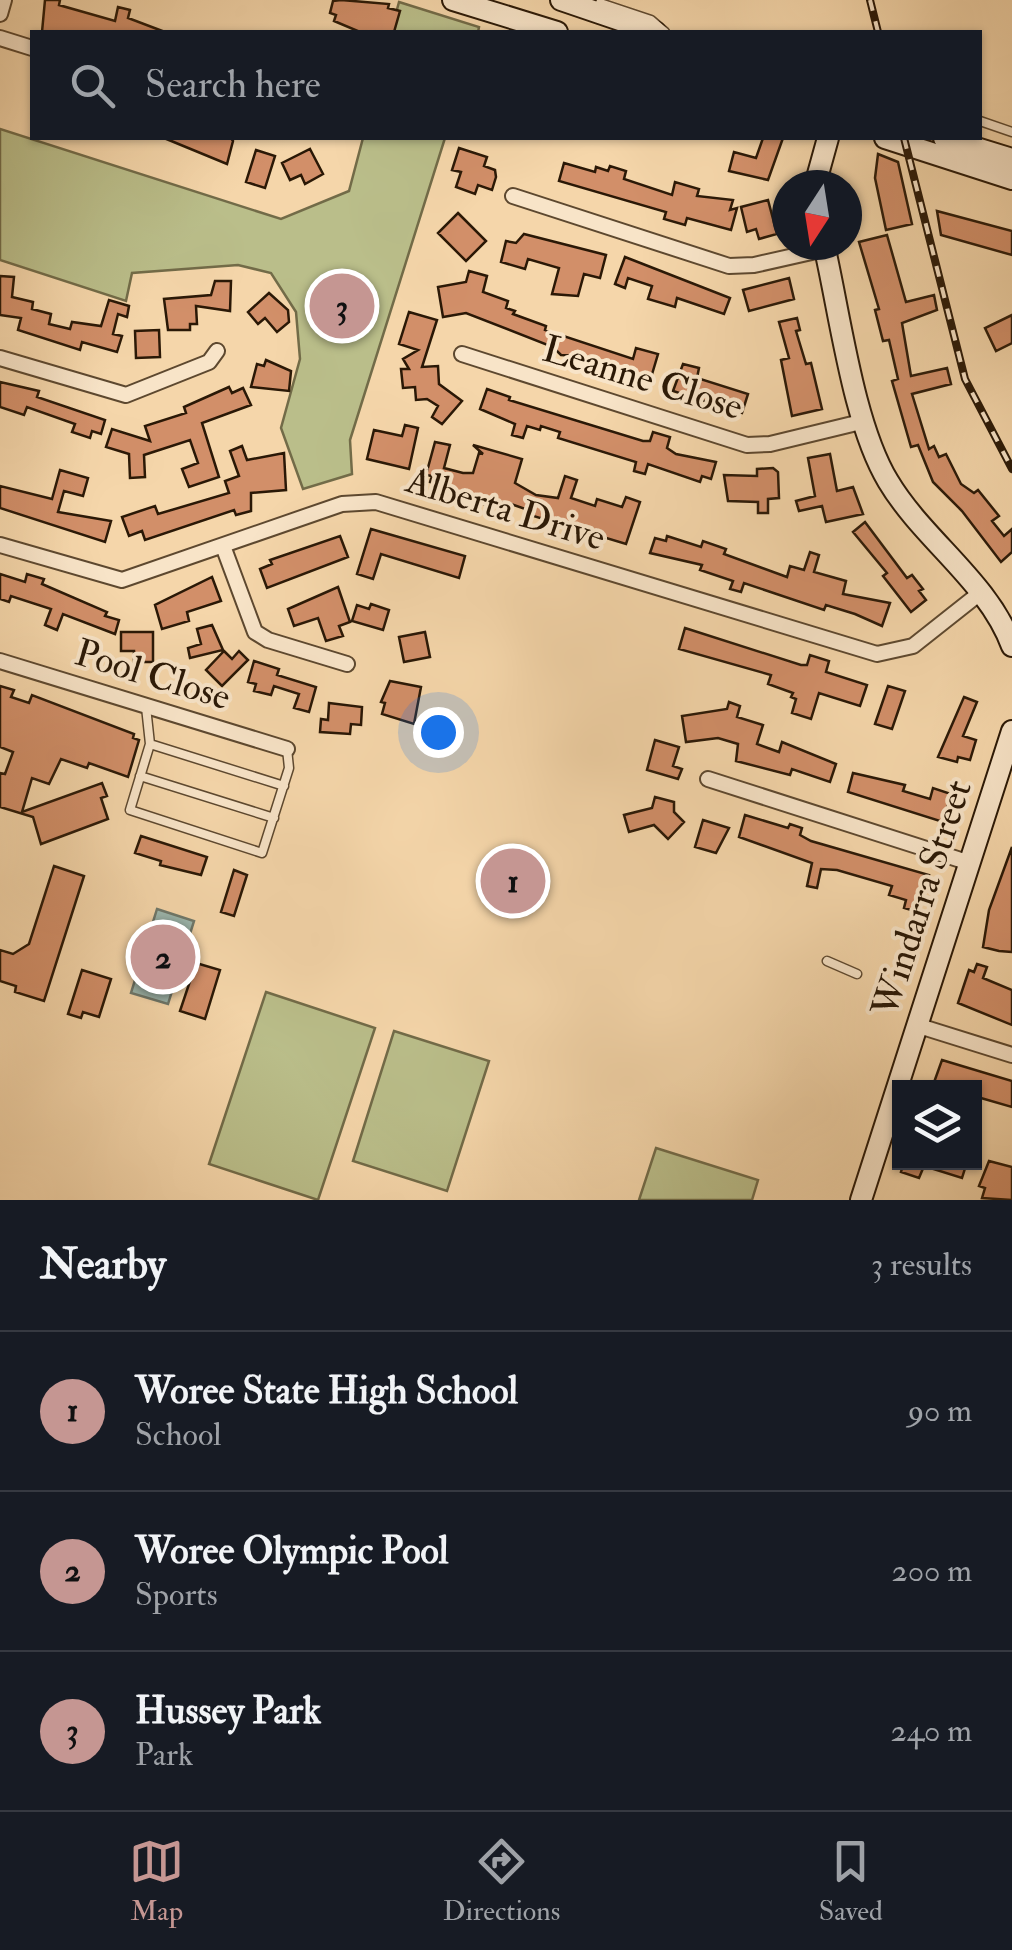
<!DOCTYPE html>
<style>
:root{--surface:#171b24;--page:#20242c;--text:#f1f3f6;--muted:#9ea1a6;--line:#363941;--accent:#c59692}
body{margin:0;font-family:"IM FELL Double Pica",serif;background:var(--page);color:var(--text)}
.controls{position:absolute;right:30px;bottom:30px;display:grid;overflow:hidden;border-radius:0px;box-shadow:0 2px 8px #0004}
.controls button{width:90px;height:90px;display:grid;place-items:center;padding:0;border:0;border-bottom:2px solid var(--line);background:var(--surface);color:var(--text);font:50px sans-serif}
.compass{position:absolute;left:772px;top:170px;width:90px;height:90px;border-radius:50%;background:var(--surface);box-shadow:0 2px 8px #0004;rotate:192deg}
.you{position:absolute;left:438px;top:732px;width:35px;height:35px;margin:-25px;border:8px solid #fff;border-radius:50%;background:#1a73e8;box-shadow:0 0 0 15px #1a73e833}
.badge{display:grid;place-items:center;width:65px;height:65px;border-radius:50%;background:var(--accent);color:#111;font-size:32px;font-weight:700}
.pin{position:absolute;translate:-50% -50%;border:5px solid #fff;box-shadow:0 2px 10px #0006}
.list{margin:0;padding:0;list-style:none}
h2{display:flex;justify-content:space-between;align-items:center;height:130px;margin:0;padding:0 40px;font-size:42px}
h2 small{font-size:32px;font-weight:400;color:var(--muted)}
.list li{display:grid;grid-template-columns:65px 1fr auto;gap:30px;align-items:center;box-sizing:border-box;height:160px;padding:0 40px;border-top:2px solid var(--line)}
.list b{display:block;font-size:38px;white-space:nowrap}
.list p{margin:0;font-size:32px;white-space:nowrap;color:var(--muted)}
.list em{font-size:32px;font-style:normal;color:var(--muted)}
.icon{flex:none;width:55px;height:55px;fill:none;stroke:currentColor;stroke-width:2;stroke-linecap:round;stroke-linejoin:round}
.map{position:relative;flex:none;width:1012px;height:1200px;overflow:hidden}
.search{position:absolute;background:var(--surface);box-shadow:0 2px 8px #0004;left:30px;right:30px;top:30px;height:110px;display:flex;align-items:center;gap:25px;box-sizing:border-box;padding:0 35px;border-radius:0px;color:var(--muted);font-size:38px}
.sheet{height:610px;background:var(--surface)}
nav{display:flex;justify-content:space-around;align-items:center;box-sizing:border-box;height:140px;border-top:2px solid var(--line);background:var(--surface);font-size:28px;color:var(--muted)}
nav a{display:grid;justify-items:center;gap:5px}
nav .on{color:var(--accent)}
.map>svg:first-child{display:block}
.green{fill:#babe8a;stroke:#726b48;stroke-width:2.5}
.water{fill:#9db8af;stroke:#6f786b;stroke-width:2.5}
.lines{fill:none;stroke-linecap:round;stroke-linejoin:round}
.shore{stroke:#64685a;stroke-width:2.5}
.building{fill:#d28f69;stroke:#2a1806;stroke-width:2.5}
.lane-casing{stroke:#5d482f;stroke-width:11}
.street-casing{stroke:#5d482f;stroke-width:18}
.secondary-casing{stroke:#2a1806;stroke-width:24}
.lane{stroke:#f8e4c8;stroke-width:8}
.street{stroke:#f8e4c8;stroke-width:14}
.secondary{stroke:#f8e4c8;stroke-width:20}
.rail-casing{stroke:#2a1806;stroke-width:8}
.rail{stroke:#f8e4c8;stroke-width:4;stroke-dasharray:11;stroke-linecap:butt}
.labels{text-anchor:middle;stroke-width:8;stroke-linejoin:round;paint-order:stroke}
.street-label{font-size:38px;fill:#2a1806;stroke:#f8e4c8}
</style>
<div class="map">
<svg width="1012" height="1200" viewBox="0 0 1012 1200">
<rect width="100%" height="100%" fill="#f5d6aa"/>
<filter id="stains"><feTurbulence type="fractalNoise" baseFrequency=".002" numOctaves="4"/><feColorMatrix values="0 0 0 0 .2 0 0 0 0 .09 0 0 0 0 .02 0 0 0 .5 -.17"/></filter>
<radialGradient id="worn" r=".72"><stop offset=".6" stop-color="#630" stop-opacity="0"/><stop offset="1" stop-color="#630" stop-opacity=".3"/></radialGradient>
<path class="green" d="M399,2L479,27L478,32H391Z
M0,129L281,219L349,191L363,138H445L350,440L352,474L303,489L281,428L300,359L296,312L271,273L238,265L132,273L126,301L0,260Z
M266,992L375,1028L318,1200L209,1164Z
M394,1031L489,1061L447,1191L353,1161Z
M656,1148L758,1180L752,1200H639Z"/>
<path class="water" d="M157,909L194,921L168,1004L131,993Z"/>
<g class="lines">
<path class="shore" d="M167,923L181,931L163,988L158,991L144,982Z"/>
</g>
<path class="building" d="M45,0H60L59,5L115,21L118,7L130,10L128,18L165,32H42Z
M341,0L389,4L388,8L400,11L394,32H360L334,21L336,15L330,13L333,1Z
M164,138H231L233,141L227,164Z
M763,138H783L768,180L729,171L734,152L756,158Z
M459,148L487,157L484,166L495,170L496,177L492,190L478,185L475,194L456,187L461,172L452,170Z
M310,149L323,174L305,184L301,175L290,180L282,163Z
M256,150L275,156L265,188L246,182Z
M878,154L898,162L912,224L886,230L875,178Z
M564,163L595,172L596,167L608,171L610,166L626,171L624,179L672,195L675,182L699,189L697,196L733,200L730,210L737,208L731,230L687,218L685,225L664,219L666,212L559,181Z
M768,200L777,234L759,239L756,229L747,232L741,207Z
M937,211L1012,231V255L941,235Z
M458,213L486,241L466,261L438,233Z
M524,234L606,255L600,278L584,274L578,296L552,294L559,268L528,259L525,269L501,262L506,241L516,243Z
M887,235L906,302L934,295L937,310L902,323L911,376L947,368L951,384L912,394L929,449L934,446L939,457L946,454L961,484L974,493L978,490L999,516L992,521L1004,536L1012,529V552L1001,562L962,511L933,482L918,445L911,447L892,381L898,379L889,340L883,341L875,310L879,309L859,242Z
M625,257L730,298L724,314L677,298L675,307L648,299L652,286L628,278L625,288L615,284Z
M469,271L487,276L483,292L508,301L506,308L515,311L513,314L546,326L545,330L633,359L636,348L658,354L650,381L579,356L561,355L553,347L466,313L443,317L438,287L466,282Z
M0,276L14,277L12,297L33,302L32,309L51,314L49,324L70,329L72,322L101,326L109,300L129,306L127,317L118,314L113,334L122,336L117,352L82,342L80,350L18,330L21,318L0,315Z
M789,278L794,299L749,311L743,290Z
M215,281H231L230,311L196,306L197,324H190V330H168L164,299L211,295Z
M269,293L288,310L289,322L277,332L265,318L258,324L248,312Z
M409,312L437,320L422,367L438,366L439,384L462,401L442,424L432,417L438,406L427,399L416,400L415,387L403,388L401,369H409L403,359L418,350L399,344Z
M1012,315V343L996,351L985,328Z
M797,318L800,330L796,331L806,364L811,363L822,409L792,416L781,360L789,358L779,322Z
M159,330L160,357L136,358L135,331Z
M266,360L291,371L289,391L251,387L257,364L264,366Z
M683,364L699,368L697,378L748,394L742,413L673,391Z
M0,382L39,391L37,397L105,420L101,434L92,431L90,438L72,432L75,424L27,407L24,415L0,407Z
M229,387L232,393L243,388L251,405L202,423L219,477L189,487L182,469L198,463L190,440L144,455L145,477L130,478L129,454L106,447L112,429L150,441L145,426L186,413L184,407Z
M487,389L510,397L509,400L643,441H650L653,432L670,437L667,448L676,454L716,462L711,479L702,476L700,482L648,464L645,474L634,471L636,462L558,438L560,432L541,426L540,430L527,426L523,438L512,435L515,424L480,409Z
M405,425L418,428L409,469L367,459L374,430L402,436Z
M435,442L450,445L444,468L463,473H473L479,453L483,454L473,445L522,459L515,483L536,495L558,498L565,476L577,480L571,498L595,506L597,499L622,507L626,497L640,502L626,544L530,515L531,511L511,504L488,500L486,505L430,482L432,476L426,475Z
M242,446L247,460L284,453L286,490L251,493V511L236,515L234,510L145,540L142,531L129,536L122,517L155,506L158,514L229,493L225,481L239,476L230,451Z
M830,454L837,491L853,487L863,514L826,522L822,506L799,511L796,501L815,496L808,458Z
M773,468L778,472L779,498L768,499V513H758V502L728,501L724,475L757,476V469Z
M60,470L88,478L83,496L64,491L58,512L111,521L105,542L0,508V486L52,499Z
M865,522L907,578L912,575L923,589L919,591L926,600L911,612L883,576L887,573L853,532Z
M371,529L465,556L459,578L381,554L373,579L357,574Z
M340,536L348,557L267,588L260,569L272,564L270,560Z
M667,536L701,547L703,541L726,549L724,554L787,577L790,566L804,570L810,552L819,555L814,572L846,581L843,594L890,603L882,626L855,614L826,605L824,610L744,583L741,592L730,589L733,581L700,570L702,565L650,553L655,538L666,541Z
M0,574L25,582L27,574L44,579L42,584L107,612L105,616L119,620L115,634L63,614L57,630L45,625L51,609L11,596L9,602L0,599Z
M212,577L221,601L187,612L189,621L162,629L155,605Z
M338,587L350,622L339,626L343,636L326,641L318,618L294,626L288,609Z
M371,604L389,610L383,630L352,621L357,605L369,609Z
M212,625L223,650L190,658L188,648L201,644L197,629Z
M685,628L801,665H807L810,655L829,661L826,672L867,685L860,706L819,693L811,719L792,713L796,699L791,697L793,693L768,684L771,675L679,649Z
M121,632H153V662H134V651H121Z
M425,632L430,657L404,662L399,637Z
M224,651L232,659L239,651L248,660L222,686L206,670Z
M254,661L279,669L277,675L316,687L309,712L294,708L299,694L274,686L271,695L254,691L256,684L248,682Z
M390,681L421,687L414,724L382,714L385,703L381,702Z
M0,686L14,690L11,697L29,703L32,695L134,734L133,738L139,740L128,777L89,763L87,768L61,759L49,784L32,778L22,812L102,783L107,796L101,798L108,819L41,844L33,817L0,807V773L5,774L13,752L0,747Z
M888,686L905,691L892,729L875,724Z
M964,697L977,702L963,736L976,740L970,760L958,757L957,762L938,757Z
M729,702L740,706L737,717L763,725L757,744L779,752L782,742L836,764L830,782L792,769L790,775L736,761L738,744L718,738L686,742L682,716L727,709Z
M329,703L362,707L361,725L351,724L350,734L320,732L321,719L328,720Z
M655,740L679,747L673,766L682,769L678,779L647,770Z
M853,773L905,785L903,791L930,799L933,788L951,794L943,822L848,792Z
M655,797L674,802V812L684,822L668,839L654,825L629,832L624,815L652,808Z
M745,815L788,828L790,824L802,828L800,835L811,841L929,875L918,912L904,908L906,900L889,895L892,886L837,870L821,869L817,888L807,886L812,863L739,837Z
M703,820L729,828L716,853L695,847Z
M141,836L207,857L201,875L160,865L161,861L135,853Z
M1012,847V952L999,951L983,947L989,910Z
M54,866L84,876L44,1001L15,992L16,986L0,981V950L13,954L29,944Z
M234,870L247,875L234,916L221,912Z
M196,963L220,970L205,1019L180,1011Z
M977,964L987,967L983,978L1012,990V1025L958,1003L969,970L974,972Z
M82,970L111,979L99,1017L83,1012L81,1018L68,1014Z
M942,1060L1012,1081V1107L974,1096V1088H932Z
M989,1161L1012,1167V1200L982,1198L985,1188L979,1186Z
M904,1162H967L962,1178L924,1166L919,1178L901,1172Z"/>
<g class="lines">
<g class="lane-casing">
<path id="lane" d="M600,3L651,20L665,32
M980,121L1012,132
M146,707L150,744L130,810L262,853L289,768L287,749
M150,744L284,786
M140,776L274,818
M827,961L857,974"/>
</g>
<g class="street-casing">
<path id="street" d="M0,14L4,0
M0,38L32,48
M513,196L729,266L754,265L825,249
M462,354L747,445L770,444L865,421
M0,358L126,395L209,362L217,351
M0,545L122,580L342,504L376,502L877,654L913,646L980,593
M223,546L255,632L268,640L347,664
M0,661L287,749
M708,779L970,863
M916,1025L1012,1055"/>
</g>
<g class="secondary-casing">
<path id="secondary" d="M453,0L557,32
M561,0L655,32
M885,138L1012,179
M944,138L1012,159
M815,185L828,138
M824,245C840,314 853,423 888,481C923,540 988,581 1012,646
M861,1200L1012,731"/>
</g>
<use href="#lane" class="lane"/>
<use href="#street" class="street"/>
<use href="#secondary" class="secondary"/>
<g class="rail-casing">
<path id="rail" d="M870,0L878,32
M904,138L965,379L1012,469"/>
</g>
<use href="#rail" class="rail"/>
</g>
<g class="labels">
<g class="street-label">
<text transform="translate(643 377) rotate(17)" y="13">Leanne Close</text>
<text transform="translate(506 508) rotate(17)" y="13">Alberta Drive</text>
<text transform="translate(153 674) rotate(17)" y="13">Pool Close</text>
<text transform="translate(921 898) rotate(-72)" y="13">Windarra Street</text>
</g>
</g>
<rect width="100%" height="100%" filter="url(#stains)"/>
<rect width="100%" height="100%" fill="url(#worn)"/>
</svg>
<div class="controls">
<button><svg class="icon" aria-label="layers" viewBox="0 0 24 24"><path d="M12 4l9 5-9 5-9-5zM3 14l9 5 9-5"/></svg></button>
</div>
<svg class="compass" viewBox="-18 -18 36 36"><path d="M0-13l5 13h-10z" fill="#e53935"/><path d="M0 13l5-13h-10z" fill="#9ea1a6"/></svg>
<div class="you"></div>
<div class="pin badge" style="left:513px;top:881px">1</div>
<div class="pin badge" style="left:163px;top:957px">2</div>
<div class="pin badge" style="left:342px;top:306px">3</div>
<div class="search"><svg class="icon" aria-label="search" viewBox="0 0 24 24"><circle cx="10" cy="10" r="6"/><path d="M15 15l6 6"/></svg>Search here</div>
</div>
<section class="sheet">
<h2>Nearby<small>3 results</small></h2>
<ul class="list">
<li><span class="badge">1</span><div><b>Woree State High School</b><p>School</p></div><em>90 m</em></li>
<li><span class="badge">2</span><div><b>Woree Olympic Pool</b><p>Sports</p></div><em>200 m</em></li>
<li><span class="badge">3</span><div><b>Hussey Park</b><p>Park</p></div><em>240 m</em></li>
</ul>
</section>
<nav>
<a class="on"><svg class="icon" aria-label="map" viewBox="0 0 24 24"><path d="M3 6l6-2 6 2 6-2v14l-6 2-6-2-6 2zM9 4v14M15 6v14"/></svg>Map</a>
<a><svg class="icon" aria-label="directions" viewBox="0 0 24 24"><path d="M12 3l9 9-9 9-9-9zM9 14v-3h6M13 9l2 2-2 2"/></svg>Directions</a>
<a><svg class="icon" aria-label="saved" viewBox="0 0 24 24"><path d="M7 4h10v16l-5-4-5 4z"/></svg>Saved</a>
</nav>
